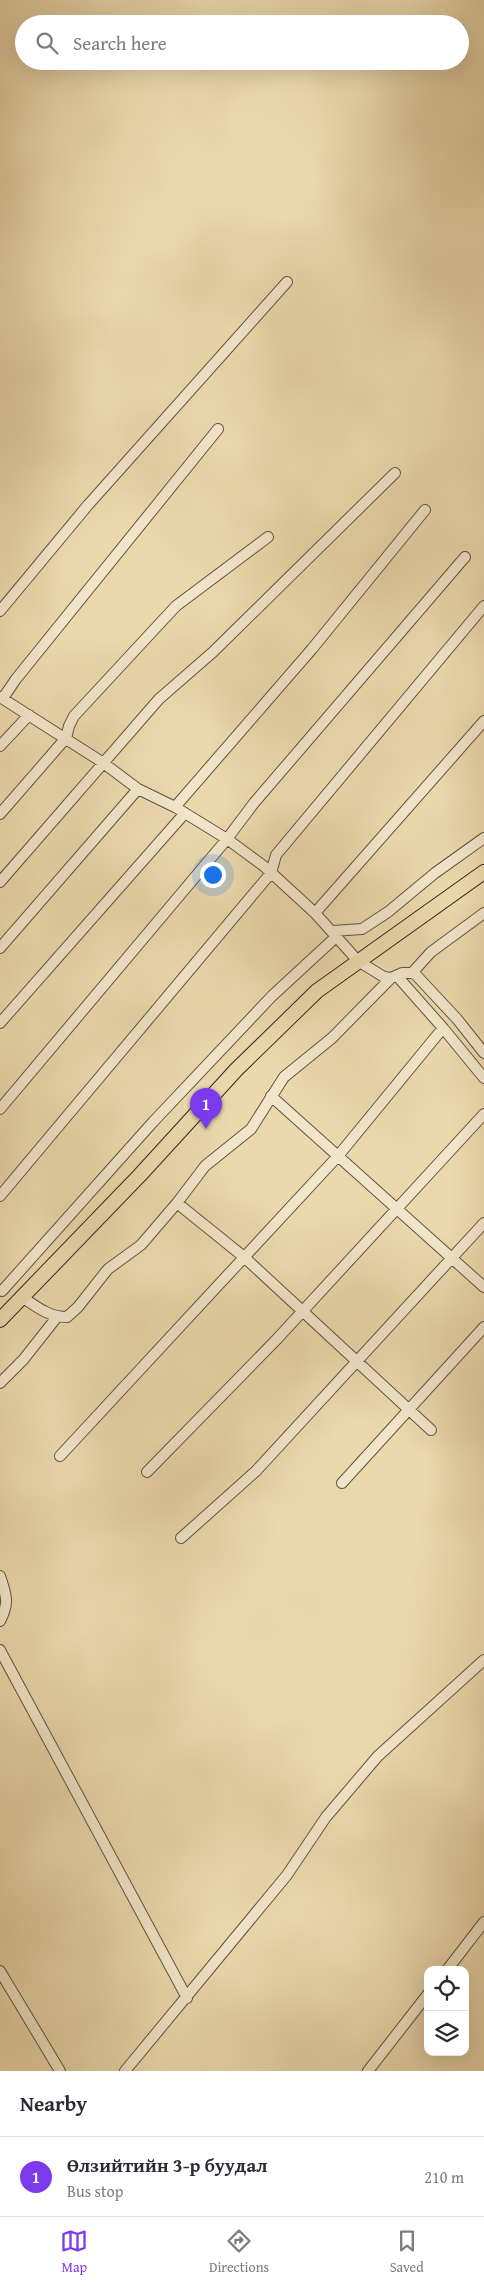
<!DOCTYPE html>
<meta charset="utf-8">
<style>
:root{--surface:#fff;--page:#f2f2f3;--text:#2b2b33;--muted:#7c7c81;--line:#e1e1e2;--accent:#7c3aed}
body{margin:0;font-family:"Gentium Book Plus",serif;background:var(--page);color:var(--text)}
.controls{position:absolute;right:15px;bottom:15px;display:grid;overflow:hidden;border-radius:10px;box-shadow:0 5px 20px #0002}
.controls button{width:45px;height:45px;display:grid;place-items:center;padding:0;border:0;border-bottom:1px solid var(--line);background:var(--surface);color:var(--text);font:25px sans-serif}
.you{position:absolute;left:212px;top:874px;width:18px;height:18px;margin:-12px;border:4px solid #fff;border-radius:50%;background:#1a73e8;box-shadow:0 0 0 8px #1a73e833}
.badge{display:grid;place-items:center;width:32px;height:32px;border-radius:50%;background:var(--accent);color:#fff;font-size:16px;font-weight:700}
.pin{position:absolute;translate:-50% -41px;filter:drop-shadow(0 1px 2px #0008)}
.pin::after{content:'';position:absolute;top:26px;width:18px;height:15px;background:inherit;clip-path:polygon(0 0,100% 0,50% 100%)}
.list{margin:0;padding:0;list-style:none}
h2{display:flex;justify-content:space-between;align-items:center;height:65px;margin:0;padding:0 20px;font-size:21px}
h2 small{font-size:16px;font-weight:400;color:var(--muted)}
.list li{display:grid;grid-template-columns:32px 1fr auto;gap:15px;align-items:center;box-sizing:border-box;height:80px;padding:0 20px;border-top:1px solid var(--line)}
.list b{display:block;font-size:19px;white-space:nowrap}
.list p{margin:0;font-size:16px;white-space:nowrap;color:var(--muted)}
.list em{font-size:16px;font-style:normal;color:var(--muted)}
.icon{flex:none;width:28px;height:28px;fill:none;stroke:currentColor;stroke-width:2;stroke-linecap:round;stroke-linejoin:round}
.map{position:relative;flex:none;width:484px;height:2071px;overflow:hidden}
.search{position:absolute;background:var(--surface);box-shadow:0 5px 20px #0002;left:15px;right:15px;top:15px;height:55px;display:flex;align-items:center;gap:12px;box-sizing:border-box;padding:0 18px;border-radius:28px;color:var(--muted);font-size:19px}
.sheet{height:145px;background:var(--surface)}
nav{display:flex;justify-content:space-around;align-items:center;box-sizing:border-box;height:70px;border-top:1px solid var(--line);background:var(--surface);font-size:14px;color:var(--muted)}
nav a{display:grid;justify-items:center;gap:2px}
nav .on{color:var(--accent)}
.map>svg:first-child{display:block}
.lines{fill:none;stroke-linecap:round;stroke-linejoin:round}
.minor-casing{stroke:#605441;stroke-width:12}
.major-casing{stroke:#31281d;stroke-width:16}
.minor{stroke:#f2e6ca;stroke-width:10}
.major{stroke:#ebd9ad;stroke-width:14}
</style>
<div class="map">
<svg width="484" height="2071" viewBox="0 0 484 2071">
<rect width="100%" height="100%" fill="#ebd9ad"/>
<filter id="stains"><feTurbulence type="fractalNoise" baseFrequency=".004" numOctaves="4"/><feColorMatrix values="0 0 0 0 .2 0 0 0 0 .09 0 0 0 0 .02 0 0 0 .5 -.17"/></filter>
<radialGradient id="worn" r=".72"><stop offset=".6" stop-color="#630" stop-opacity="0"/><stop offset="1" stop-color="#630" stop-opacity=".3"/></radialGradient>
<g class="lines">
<g class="minor-casing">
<path id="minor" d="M0,611L88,505L287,282
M0,697L102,762L138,789L175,807L227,839L265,867L315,913L358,961L384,977L391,978L402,973H412L416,975L457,1019L484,1053
M3,698L16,679L218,429
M0,746L29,715
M175,807L312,649L425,510
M0,814L66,738L69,726L74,716L176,606L268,537
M0,882L159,699L213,652L395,473
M315,913L484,721
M333,931L362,929L388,912L435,873L484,838
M0,948L138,789
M412,973L431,952L484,913
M397,976L443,1028L484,1078
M0,1023L185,813
M271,1096L484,1287
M0,1109L227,839L254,803L465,557
M0,1196L271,873L276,855L484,606
M177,1203L244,1257L431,1430
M2,1291L153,1122L272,996L337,936
M22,1297C37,1307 49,1317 67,1317L78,1307L108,1269L141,1245L177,1203L205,1166L251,1129L284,1077L332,1038L391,978
M0,1383L23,1360L57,1317
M60,1456L338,1156L443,1028
M147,1472L277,1339L484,1114
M342,1483L484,1327
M181,1538L256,1471L484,1223
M0,1576C6,1595 10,1602 0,1621
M0,1650L187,1998
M447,1970L484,1922
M0,1971L60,2071
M125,2071L287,1875L326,1817L378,1756L484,1660
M368,2071L428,1994"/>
</g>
<g class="major-casing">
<path id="major" d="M0,1320L140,1175L236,1070L317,991L484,872"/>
</g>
<use href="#minor" class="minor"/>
<use href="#major" class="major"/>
</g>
<rect width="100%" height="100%" filter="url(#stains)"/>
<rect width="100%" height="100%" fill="url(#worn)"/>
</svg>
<div class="controls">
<button><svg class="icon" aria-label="locate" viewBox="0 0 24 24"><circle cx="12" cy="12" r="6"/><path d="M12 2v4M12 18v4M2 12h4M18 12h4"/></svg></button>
<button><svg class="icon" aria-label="layers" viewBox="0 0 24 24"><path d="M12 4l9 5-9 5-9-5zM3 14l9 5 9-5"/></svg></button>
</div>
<div class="you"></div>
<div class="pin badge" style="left:206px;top:1129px">1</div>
<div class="search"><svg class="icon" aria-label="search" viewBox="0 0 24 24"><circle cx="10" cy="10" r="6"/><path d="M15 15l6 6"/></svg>Search here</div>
</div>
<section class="sheet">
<h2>Nearby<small></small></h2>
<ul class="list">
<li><span class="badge">1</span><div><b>Өлзийтийн 3-р буудал</b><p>Bus stop</p></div><em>210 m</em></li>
</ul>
</section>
<nav>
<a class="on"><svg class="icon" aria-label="map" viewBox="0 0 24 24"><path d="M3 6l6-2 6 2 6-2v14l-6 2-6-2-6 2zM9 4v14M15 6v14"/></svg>Map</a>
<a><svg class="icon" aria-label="directions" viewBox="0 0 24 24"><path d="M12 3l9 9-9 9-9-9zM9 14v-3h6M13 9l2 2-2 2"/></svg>Directions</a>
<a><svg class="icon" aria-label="saved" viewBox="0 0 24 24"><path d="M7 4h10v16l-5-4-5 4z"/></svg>Saved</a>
</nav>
